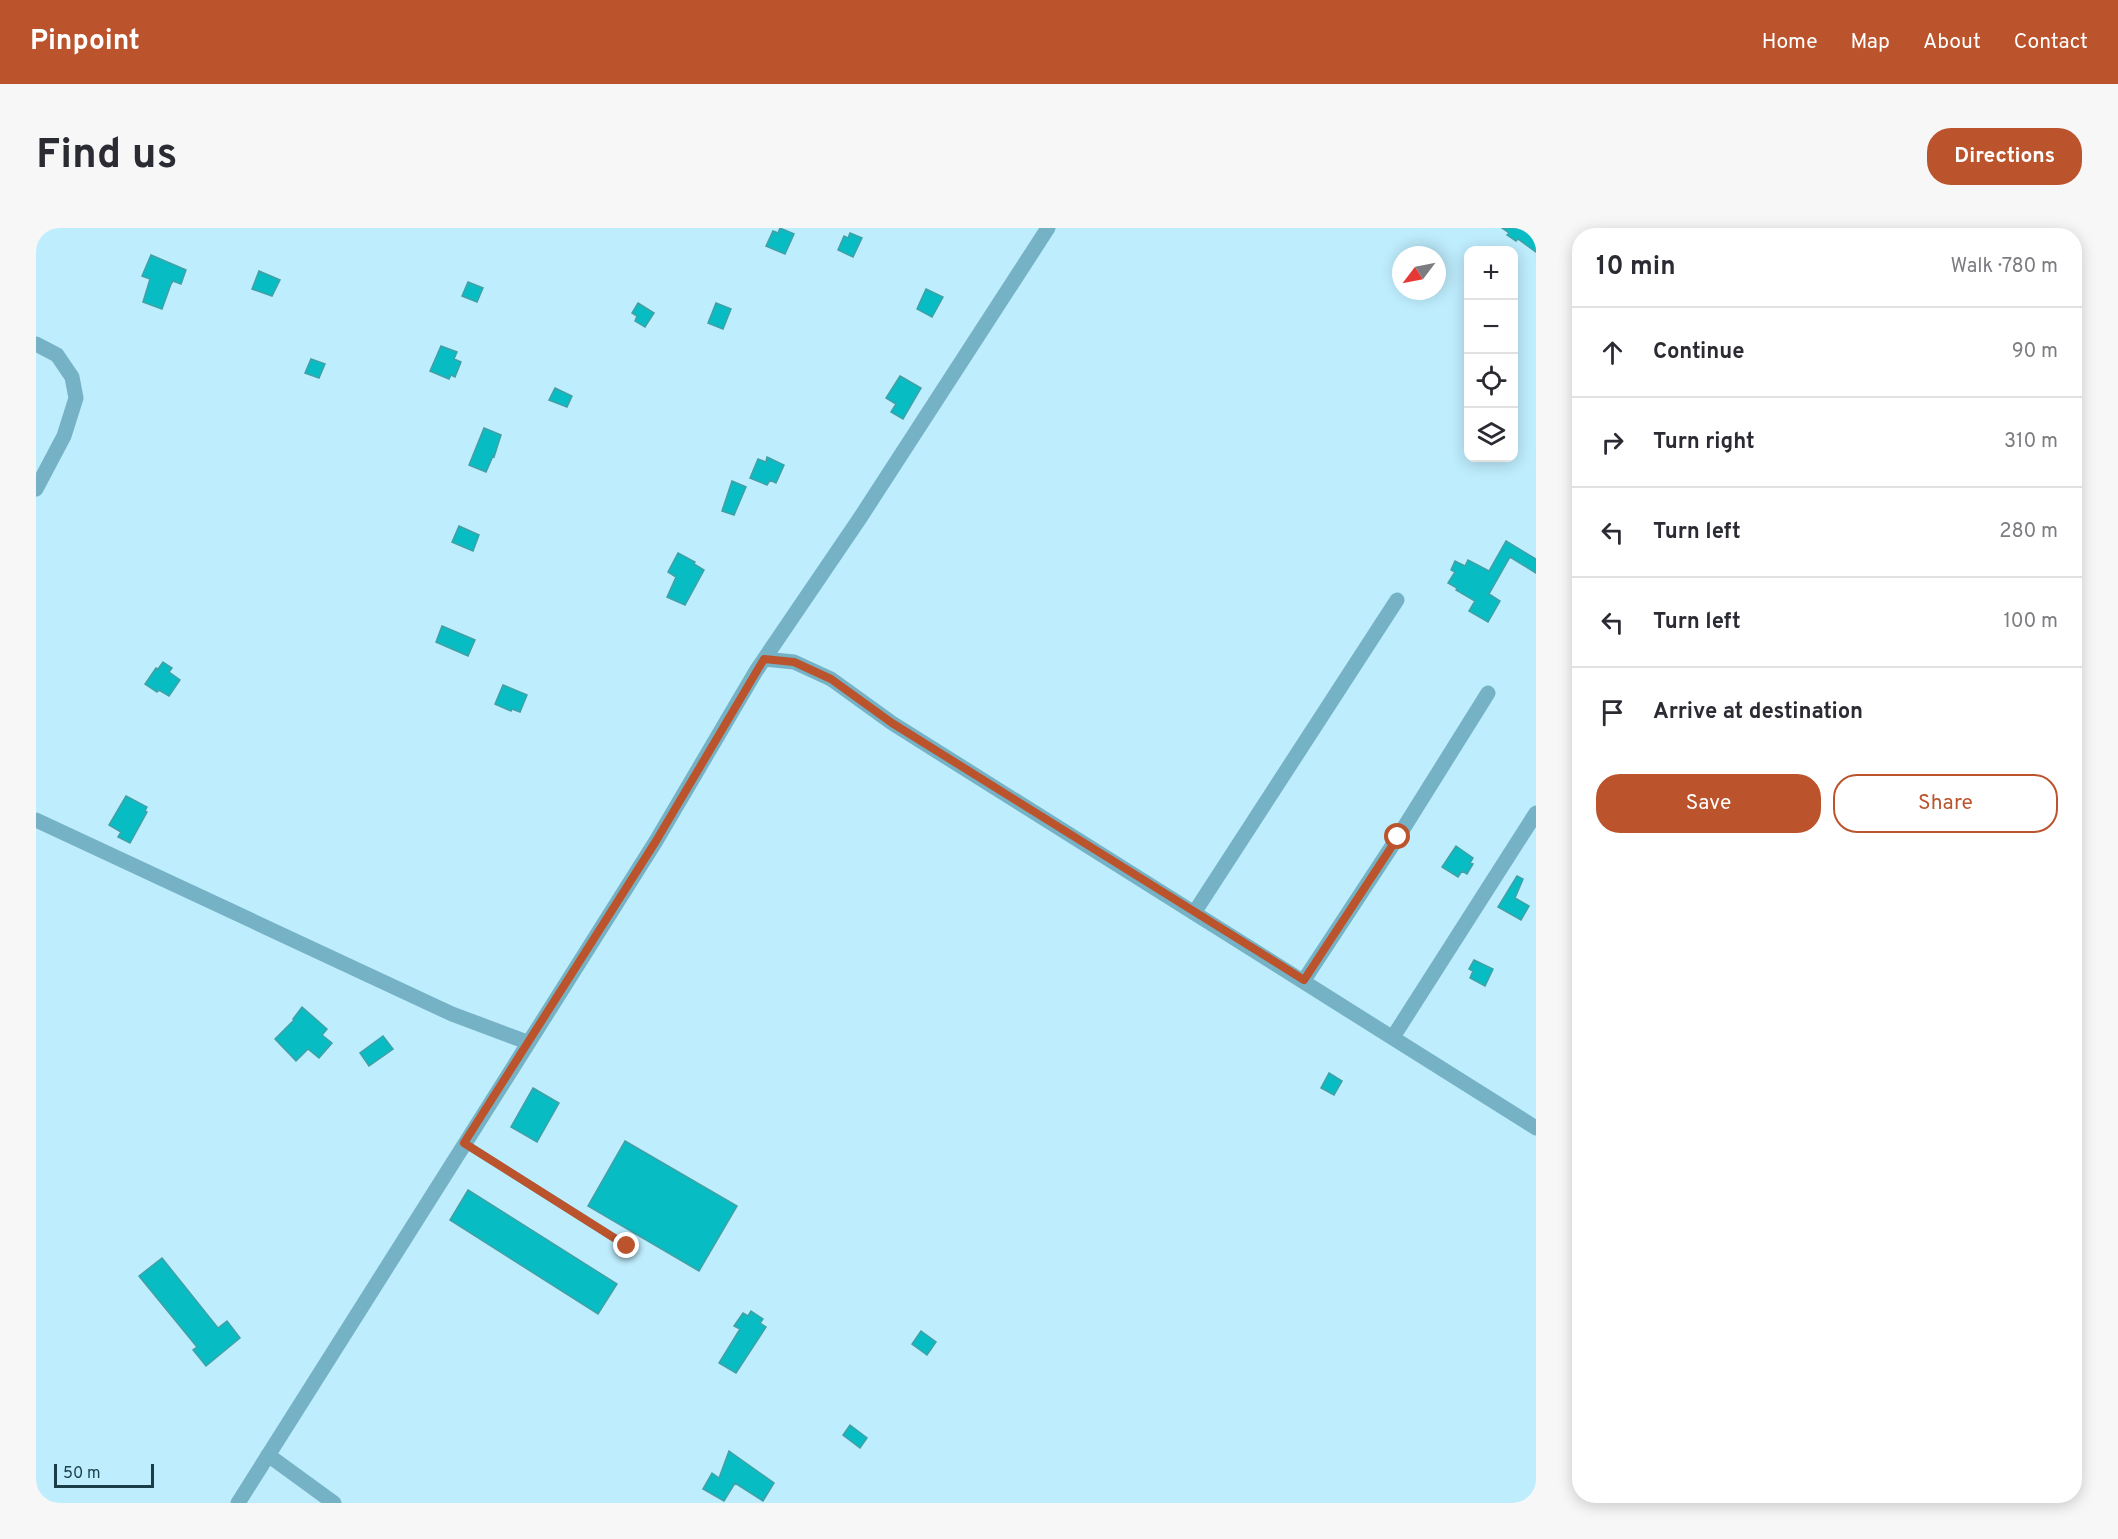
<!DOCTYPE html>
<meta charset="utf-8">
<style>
:root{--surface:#fff;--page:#f7f7f7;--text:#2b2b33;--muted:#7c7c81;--line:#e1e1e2;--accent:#bb542c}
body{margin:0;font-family:Overpass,sans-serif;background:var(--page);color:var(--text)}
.controls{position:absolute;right:18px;top:18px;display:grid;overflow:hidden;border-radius:12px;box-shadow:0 3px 15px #0003}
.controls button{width:54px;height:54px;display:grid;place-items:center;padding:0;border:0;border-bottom:2px solid var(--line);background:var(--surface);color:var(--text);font:30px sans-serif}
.compass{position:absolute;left:1356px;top:18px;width:54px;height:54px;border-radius:50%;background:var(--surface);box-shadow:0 3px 15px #0003;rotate:238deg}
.scale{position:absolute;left:18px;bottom:15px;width:100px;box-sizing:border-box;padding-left:6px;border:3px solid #1b3d48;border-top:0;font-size:16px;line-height:21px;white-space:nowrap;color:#1b3d48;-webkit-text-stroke:4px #beedfd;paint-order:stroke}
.stop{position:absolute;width:18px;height:18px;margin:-14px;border:4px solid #bb542c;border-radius:50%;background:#fff}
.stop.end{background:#bb542c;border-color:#fff;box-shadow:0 2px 6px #0008}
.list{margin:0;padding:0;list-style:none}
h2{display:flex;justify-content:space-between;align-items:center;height:78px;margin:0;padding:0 24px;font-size:26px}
h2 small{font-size:20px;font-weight:400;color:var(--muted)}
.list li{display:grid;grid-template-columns:39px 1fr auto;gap:18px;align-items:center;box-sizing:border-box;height:90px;padding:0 24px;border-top:2px solid var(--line)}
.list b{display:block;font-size:22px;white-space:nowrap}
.list em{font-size:20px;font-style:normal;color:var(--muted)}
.actions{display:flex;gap:12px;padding:18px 24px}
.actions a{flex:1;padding:14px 0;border:2px solid var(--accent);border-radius:24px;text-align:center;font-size:21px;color:var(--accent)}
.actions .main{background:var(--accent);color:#fff}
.icon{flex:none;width:33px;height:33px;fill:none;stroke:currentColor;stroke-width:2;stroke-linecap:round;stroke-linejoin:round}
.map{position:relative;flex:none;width:1500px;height:1275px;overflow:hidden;border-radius:24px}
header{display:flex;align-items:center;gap:36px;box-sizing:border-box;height:84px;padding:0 30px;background:var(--accent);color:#fff}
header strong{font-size:28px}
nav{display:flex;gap:33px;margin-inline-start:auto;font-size:21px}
.intro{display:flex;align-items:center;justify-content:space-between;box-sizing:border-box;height:144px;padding:0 36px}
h1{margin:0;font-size:42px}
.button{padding:15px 27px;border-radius:24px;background:var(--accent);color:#fff;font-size:21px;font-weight:700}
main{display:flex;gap:36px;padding:0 36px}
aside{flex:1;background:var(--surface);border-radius:24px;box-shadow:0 3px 15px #0003}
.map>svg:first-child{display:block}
.building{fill:#08bcc4;stroke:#41a0a5;stroke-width:1.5}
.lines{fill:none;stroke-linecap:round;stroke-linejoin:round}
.service{stroke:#75b2c5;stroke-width:8}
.minor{stroke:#75b2c5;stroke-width:15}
.route{stroke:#bb542c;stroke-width:8}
</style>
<header>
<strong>Pinpoint</strong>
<nav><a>Home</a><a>Map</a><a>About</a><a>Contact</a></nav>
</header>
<div class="intro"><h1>Find us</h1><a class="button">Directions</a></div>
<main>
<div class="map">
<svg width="1500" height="1275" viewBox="0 0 1500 1275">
<rect width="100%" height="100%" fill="#beedfd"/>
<path class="building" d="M744,0L758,6L749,26L730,18L737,3L742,5Z
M1466,0H1500V24L1482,11L1480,13L1471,7L1473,5Z
M814,5L826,10L817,29L802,22L808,8L812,10Z
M115,27L150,42L145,56L137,53L135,56L126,81L107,74L114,51L106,48Z
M223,43L244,52L236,68L216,61Z
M432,54L447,60L441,74L426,68Z
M890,61L907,69L896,89L881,81Z
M602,75L618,85L609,99L599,93L601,88L596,85Z
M680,75L695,81L687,101L672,95Z
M405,118L421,124L418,131L425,134L419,149L415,147L413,151L394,143Z
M275,131L289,136L283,150L269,145Z
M864,148L885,160L867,191L855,184L860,176L850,170Z
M519,160L536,168L531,179L513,172Z
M448,200L465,207L458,229L457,228L450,244L433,237Z
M731,229L748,237L740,255L734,252L731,257L714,250L722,231L730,234Z
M696,253L710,259L698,287L686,283Z
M423,298L443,307L437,323L416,314Z
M1470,313L1500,331V345L1474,329L1453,366L1464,373L1452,394L1433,383L1439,373L1420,362L1421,360L1412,355L1419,344L1415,342L1419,333L1429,338L1432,332L1453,343Z
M642,325L659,334L658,336L668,342L649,377L631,369L640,349L632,344Z
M406,398L439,412L432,428L400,414Z
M127,434L136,440L133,444L144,452L133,468L123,462L121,464L109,456L120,440L122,441Z
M467,457L491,467L484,484L476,481L475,483L459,476Z
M90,568L111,579L109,583L111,584L94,615L82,609L85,604L73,597Z
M1420,618L1437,630L1434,635L1437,636L1431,646L1426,643L1422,649L1406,639Z
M1481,648L1487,651L1479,670L1493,678L1485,692L1462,679Z
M1438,732L1457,741L1449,758L1434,750L1437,743L1433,741Z
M266,779L291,801L286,807L296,815L283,830L272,821L260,833L239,811L258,792L257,791Z
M347,808L357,821L333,838L324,825Z
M1293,845L1306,853L1298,867L1285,860Z
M497,860L523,875L501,914L475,899Z
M589,913L701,978L663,1043L552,978Z
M432,962L581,1056L562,1086L414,992Z
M126,1030L182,1100L191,1093L204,1110L170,1138L157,1122L161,1119L103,1048Z
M715,1083L727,1091L724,1095L730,1099L700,1145L683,1135L704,1101L698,1098L707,1085L712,1088Z
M885,1103L900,1114L891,1127L876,1116Z
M814,1197L831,1210L824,1220L807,1207Z
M693,1223L738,1255L727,1273L699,1255L688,1273L667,1261L676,1245L683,1250Z"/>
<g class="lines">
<path class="service" d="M428,915L591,1018"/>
<path class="minor" d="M0,116L21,127L36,149L40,170L28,208L0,261
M728,431L758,434L795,451L856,495L1500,900
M0,592L416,786L491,814
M1158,685L1361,372
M1268,752L1362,609L1452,465
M1357,809L1500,585
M232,1227L298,1275
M202,1275L620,613L720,443L824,290L1012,0"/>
</g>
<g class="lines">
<path class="route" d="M591,1018L428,915L620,613L728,431L758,434L795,451L856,495L1268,752L1362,609"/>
</g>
</svg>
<div class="controls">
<button>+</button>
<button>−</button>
<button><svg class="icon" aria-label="locate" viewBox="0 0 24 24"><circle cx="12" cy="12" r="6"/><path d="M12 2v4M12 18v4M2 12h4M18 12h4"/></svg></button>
<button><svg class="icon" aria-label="layers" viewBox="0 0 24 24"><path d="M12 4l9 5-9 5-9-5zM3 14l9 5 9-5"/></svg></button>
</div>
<svg class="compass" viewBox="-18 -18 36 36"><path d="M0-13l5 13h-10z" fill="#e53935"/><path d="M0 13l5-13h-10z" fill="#7c7c81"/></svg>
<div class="scale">50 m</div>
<div class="stop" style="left:1362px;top:609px"></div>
<div class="stop end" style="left:591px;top:1018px"></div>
</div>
<aside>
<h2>10 min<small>Walk · 780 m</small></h2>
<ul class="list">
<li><svg class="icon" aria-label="ahead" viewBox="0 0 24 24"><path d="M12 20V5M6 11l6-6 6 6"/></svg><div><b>Continue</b></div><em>90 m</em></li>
<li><svg class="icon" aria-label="right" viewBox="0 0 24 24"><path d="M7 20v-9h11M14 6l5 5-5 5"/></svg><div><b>Turn right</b></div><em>310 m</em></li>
<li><svg class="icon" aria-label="left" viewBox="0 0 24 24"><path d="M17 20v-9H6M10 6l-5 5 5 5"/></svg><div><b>Turn left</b></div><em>280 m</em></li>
<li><svg class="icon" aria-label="left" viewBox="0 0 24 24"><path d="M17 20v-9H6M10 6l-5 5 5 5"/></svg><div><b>Turn left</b></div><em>100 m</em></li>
<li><svg class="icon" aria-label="arrive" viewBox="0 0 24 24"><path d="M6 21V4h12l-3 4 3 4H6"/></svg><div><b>Arrive at destination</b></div></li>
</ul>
<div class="actions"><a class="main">Save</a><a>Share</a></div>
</aside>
</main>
